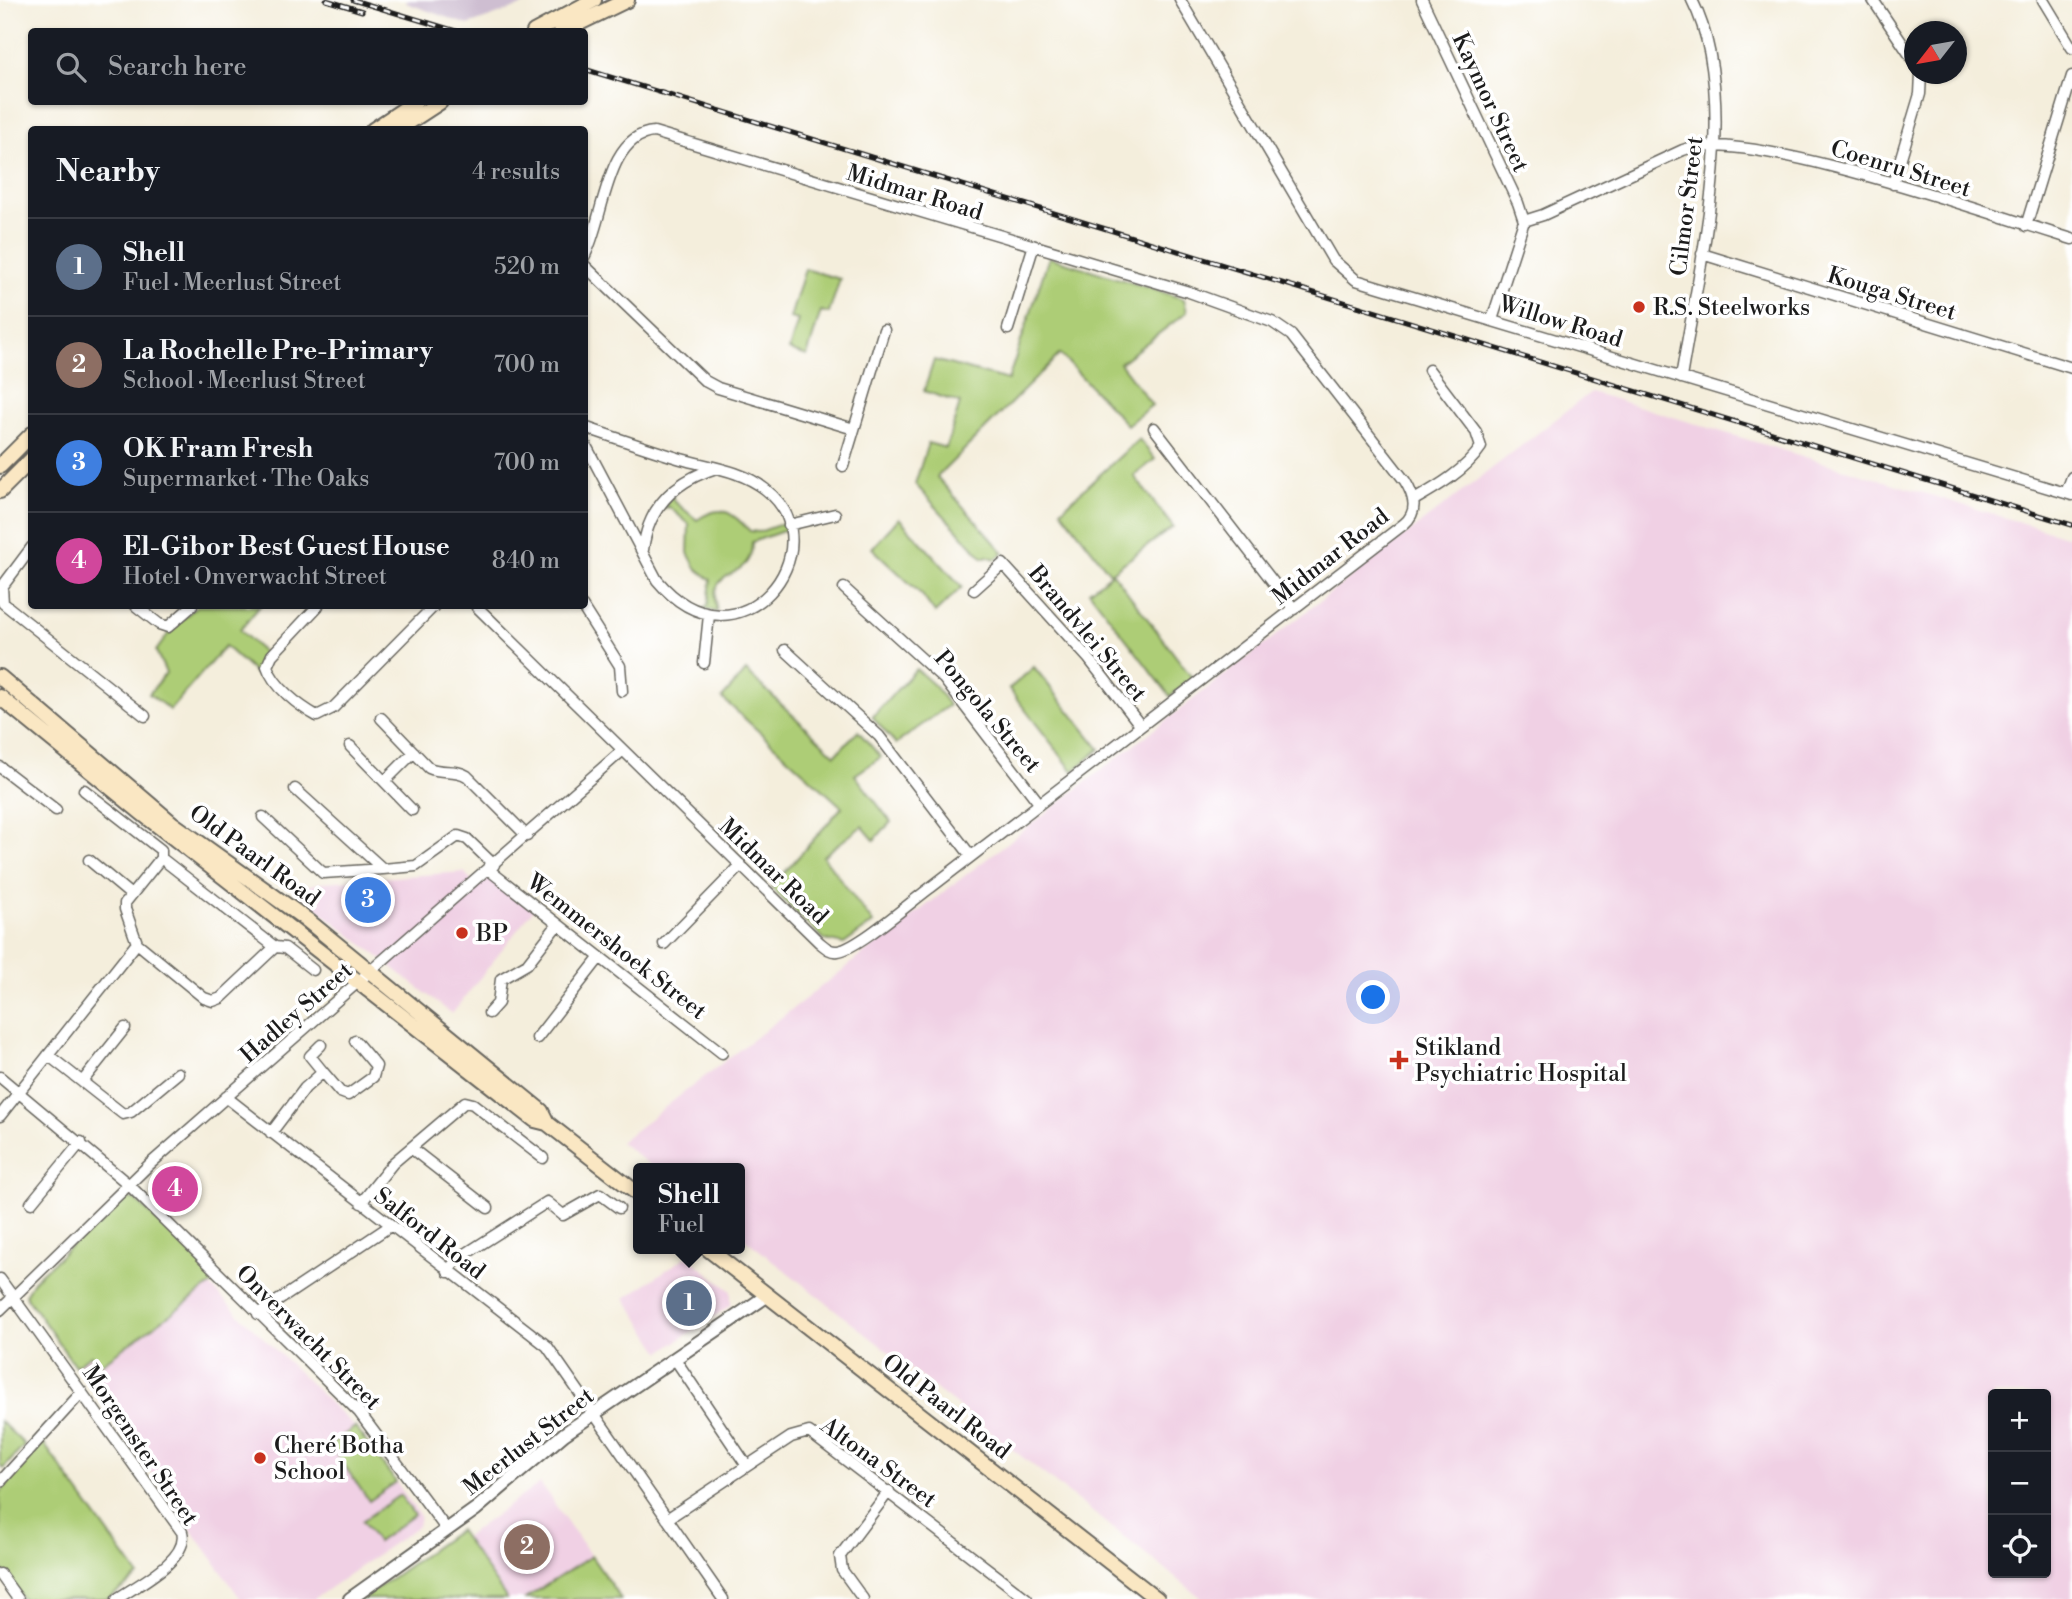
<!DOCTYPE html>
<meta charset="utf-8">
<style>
:root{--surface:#171b24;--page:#20242c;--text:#f1f3f6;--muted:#9ea1a6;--line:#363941;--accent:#c8321e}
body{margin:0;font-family:"Libre Bodoni",serif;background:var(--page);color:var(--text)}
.controls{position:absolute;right:21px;bottom:21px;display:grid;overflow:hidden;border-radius:7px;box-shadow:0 2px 5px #0004}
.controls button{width:63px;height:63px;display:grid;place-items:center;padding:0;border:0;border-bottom:2px solid var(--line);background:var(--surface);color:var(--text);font:35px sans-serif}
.compass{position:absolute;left:1904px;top:21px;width:63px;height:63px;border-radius:50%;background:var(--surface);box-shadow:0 2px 5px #0004;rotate:239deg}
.you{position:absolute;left:1374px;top:998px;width:24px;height:24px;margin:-18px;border:5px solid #fff;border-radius:50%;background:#1a73e8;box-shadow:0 0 0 10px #1a73e833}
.badge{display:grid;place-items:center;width:46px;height:46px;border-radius:50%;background:var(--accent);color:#fff;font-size:23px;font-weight:700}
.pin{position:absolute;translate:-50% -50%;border:4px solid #fff;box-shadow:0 2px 7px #0006}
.popup{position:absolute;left:633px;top:1163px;width:112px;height:91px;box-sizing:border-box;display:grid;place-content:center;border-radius:7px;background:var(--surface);filter:drop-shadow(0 2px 5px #0005);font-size:23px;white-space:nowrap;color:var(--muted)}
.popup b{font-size:26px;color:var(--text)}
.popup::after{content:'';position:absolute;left:50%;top:100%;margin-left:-14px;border:14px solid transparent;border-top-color:var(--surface)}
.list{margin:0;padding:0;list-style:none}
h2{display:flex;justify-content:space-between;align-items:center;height:91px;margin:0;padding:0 28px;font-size:30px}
h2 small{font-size:23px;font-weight:400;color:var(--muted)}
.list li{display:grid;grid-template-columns:46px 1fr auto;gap:21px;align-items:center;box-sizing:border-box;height:98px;padding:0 28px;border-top:2px solid var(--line)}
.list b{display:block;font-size:26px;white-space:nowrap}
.list p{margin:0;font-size:23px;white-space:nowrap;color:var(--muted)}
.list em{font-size:23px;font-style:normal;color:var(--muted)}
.icon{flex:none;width:38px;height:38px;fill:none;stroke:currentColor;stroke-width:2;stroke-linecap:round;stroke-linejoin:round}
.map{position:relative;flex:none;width:2072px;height:1599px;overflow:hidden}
.search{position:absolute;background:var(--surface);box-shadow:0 2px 5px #0004;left:28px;top:28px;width:560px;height:77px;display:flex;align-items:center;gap:18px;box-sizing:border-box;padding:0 24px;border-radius:7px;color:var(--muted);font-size:26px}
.panel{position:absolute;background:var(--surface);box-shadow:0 2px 5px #0004;left:28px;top:126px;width:560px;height:483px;border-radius:7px}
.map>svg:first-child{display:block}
.built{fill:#f0d0e4;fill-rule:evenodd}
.industrial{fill:#cebed1}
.green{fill:#adcd76;stroke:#647449;stroke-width:2}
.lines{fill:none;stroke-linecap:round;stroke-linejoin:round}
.minor-casing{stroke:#68665f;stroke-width:13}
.tertiary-casing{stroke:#68665f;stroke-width:16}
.secondary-casing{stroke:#68665f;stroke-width:18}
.minor{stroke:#fff;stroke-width:10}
.tertiary{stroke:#fff;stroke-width:12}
.secondary{stroke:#fae7c3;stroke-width:14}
.rail-casing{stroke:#1c1c1c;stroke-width:5}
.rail{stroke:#fff;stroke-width:2.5;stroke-dasharray:8;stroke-linecap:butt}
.poi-dot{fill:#c8321e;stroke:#fff;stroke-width:2.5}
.labels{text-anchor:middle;stroke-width:7;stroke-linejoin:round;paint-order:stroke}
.street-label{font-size:23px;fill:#1c1c1c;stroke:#fff}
.poi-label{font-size:23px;fill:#1c1c1c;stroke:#fff;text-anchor:start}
</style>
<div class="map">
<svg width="2072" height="1599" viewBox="0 0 2072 1599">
<rect width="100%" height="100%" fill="#fff"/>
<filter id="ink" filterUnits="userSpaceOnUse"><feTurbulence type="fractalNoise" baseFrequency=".0143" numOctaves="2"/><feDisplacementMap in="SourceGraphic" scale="14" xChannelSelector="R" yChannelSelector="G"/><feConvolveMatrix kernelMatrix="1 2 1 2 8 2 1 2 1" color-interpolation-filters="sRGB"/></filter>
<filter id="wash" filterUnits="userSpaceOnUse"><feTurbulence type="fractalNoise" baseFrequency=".00686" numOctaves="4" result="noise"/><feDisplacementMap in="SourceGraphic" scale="28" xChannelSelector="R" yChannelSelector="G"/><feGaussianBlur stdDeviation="1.57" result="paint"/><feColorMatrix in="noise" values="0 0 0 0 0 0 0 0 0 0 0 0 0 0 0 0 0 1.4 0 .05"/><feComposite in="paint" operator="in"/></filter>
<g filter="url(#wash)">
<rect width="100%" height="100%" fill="#f4eedc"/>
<path class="built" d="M1591,392L2072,538V1599H1203L740,1235V1168H654L620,1142ZM1993,1394H2046V1573H1993Z
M489,868L536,906L452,1014L292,889L324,882L464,872L472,881Z
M687,1256L731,1291V1305L661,1352L625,1298Z
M210,1286L363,1435L420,1516L418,1526L314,1599H241L75,1366L91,1355L98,1365Z
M540,1483L591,1556L525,1599H507L464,1538Z"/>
<path class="industrial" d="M407,0H538L468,25L406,3Z"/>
<path class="green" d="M1049,257L1184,299L1187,312L1120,363L1152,405L1127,425L1060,354L937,477L1004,553L995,559L987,556L983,558L915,484L928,443L946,448L960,403L924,391L934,360L1008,380Z
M805,269L840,279L829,313L821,311L807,356L789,350L798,320L790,318Z
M1139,439L1155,459L1134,476L1173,527L1110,573L1061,510Z
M672,495L674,501L697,520C722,503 731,512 750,531L759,532L784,523L786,530L752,542C752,586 705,561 717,612L704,608L708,605L711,580L696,568L688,553L689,524L669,507L664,508Z
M899,518L962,587L935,613L922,595L872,548Z
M1113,573L1193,679L1170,696L1089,591Z
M197,606H260L240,630L266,655L264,670L258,676L225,646L170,710L149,694L166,673L156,651L172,629Z
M1034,667L1100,749L1073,771L1009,689Z
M916,669L935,686L949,705L896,744L872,717Z
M746,671L835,755L858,731L881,757L855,775L891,822L874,840L862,826L823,856L873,923L844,944L825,940L771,888L842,807L722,698Z
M128,1198L136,1200L218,1280L98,1366L91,1355L75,1366L25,1295L34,1280L121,1200Z
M0,1421L25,1445L3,1469L0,1465Z
M355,1427L396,1482L369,1501L330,1445Z
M42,1441L139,1576L108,1599H23L0,1566V1493Z
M400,1495L414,1515L377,1542L362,1521Z
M459,1530L507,1599H362Z
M591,1556L621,1599H525Z"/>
</g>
<g filter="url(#ink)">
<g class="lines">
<g class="minor-casing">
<path id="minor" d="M1180,0L1333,260L1356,280L2072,495
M1422,0L1518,203L1524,221
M1873,0L1914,61
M2043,0L2072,48
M1893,184L1920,94L1921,74
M2026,226L2072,76
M1702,254L2072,368
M584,265L705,381L718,388L854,429
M1492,320L1524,221L1543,215L1683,150C1744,126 1999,217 2072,239
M1008,329L1033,248
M1681,378C1698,270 1743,100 1692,0
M584,427C616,438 648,449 681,459C709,467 741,470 765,489C841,547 738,677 657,580L584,442
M1154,428L1294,609
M843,466L884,330
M2066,493L2072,477
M1414,500C1437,487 1466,470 1481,447L1476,432L1429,370
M789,525L835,514
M32,547L2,587L3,603L145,716
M643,550C648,507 675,481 716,468
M844,588L944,679L1039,803
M974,590L1003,564L1089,659L1140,725
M136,606L159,624L168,627L192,606
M318,606L272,655L267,666C273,686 299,706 317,716L333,708L434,606
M476,606L819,942C825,947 830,952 838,951C857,949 912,901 930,888L1404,524C1419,511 1414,496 1405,481L1291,335L1272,322L1189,292L654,132C605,135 604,222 584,257
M582,606L620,666L622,691
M785,650L879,736L971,856
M704,663L709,615
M381,718L429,768C442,774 455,768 467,776L527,836
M350,746L412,810
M0,767L56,810
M385,781L414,752
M295,789L383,869L416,866L458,836L467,839L494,865
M84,790L161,850V858L275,947L285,948L313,970
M263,817L323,873L383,869
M161,858L125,903V909L137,943L204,998L213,1001L221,998L275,947
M89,860L131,895
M489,870L722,1053
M664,944L741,865
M489,1013L498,1003L501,979L527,964L558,924
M537,1038L600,957
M48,1055L123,1114L131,1112L178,1073
M323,1072L340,1092L348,1095L373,1077L376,1066L355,1041
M0,1077L128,1184L359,1412L447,1530
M82,1082L125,1028
M226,1097L547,1346L723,1599
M0,1116L137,943
M271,1133L305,1088L323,1072L310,1056L321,1045
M411,1148L488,1208
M31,1203L81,1142
M361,1203L393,1163L465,1102L473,1104L543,1158
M448,1272L456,1260L547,1202L563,1215L600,1194L619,1208
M0,1279L182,1532C190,1559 137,1585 117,1599
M0,1310L150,1164L623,750
M258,1314L390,1226
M675,1359L747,1466
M0,1482L82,1392
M667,1519L791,1437L809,1432L1027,1599
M0,1574L18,1599
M863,1599L842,1570L840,1556L889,1491"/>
</g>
<g class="tertiary-casing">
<path id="tertiary" d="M350,1599L476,1509L564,1434L768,1295"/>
</g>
<g class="secondary-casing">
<path id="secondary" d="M534,32L594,0
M561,32L627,0
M373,130L415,102
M397,130L440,102
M0,466L32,434
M0,491L32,459
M0,677L173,824L307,920L541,1111L547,1123
M0,697L142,813L535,1120L547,1123L638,1194
M708,1249L1157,1599"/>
</g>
<use href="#minor" class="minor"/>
<use href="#tertiary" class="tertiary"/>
<use href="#secondary" class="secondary"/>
<g class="rail-casing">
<path id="rail" d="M326,0L362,11
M353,0L459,32
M584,69L2072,525"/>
</g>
<use href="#rail" class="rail"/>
</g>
</g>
<g class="poi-dot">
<circle cx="1639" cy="307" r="7"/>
<circle cx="462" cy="933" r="7"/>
<path d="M1395.5 1049.5h7v7h7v7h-7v7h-7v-7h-7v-7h7z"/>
<circle cx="260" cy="1458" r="7"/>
</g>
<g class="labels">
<g class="street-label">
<text transform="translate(1491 102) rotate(65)" y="8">Kaymor Street</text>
<text transform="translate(1901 168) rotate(17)" y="8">Coenru Street</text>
<text transform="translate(915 192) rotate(17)" y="8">Midmar Road</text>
<text transform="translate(1686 206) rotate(-83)" y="8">Cilmor Street</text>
<text transform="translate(1892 293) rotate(17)" y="8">Kouga Street</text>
<text transform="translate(1561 321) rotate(17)" y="8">Willow Road</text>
<text transform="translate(1330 556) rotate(-38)" y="8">Midmar Road</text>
<text transform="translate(1088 633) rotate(50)" y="8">Brandvlei Street</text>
<text transform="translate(988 711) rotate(50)" y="8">Pongola Street</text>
<text transform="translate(255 855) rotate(36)" y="8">Old Paarl Road</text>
<text transform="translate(774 871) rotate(44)" y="8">Midmar Road</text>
<text transform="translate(617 946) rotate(38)" y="8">Wemmershoek Street</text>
<text transform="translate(296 1012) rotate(-41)" y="8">Hadley Street</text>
<text transform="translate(430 1233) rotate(38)" y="8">Salford Road</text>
<text transform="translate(309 1337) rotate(45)" y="8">Onverwacht Street</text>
<text transform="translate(947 1406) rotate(38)" y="8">Old Paarl Road</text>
<text transform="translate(528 1441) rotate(-38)" y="8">Meerlust Street</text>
<text transform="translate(141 1445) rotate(56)" y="8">Morgenster Street</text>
<text transform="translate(879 1462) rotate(36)" y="8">Altona Street</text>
</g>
<g class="poi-label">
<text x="1653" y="315">R.S. Steelworks</text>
<text x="476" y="941">BP</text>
<text x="1415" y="1055">Stikland<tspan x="1415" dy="26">Psychiatric Hospital</tspan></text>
<text x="274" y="1453">Cheré Botha<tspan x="274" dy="26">School</tspan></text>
</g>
</g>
</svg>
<div class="controls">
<button>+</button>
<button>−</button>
<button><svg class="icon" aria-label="locate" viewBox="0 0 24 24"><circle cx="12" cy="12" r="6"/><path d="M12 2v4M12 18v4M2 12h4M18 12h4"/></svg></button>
</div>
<svg class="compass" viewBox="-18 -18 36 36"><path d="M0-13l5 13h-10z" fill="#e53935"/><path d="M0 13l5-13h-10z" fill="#9ea1a6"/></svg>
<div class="you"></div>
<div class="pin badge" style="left:689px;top:1303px;background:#5c6f8a">1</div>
<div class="popup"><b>Shell</b>Fuel</div>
<div class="pin badge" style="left:527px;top:1547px;background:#8d6e63">2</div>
<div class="pin badge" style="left:368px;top:900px;background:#3f7fe0">3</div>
<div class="pin badge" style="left:175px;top:1189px;background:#d1479c">4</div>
<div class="search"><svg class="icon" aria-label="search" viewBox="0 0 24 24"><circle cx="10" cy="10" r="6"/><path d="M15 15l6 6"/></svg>Search here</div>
<section class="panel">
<h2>Nearby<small>4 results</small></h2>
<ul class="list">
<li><span class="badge" style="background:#5c6f8a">1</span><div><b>Shell</b><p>Fuel · Meerlust Street</p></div><em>520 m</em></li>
<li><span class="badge" style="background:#8d6e63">2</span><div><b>La Rochelle Pre-Primary</b><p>School · Meerlust Street</p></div><em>700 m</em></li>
<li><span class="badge" style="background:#3f7fe0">3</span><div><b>OK Fram Fresh</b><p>Supermarket · The Oaks</p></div><em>700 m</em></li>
<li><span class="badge" style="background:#d1479c">4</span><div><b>El-Gibor Best Guest House</b><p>Hotel · Onverwacht Street</p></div><em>840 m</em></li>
</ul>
</section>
</div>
